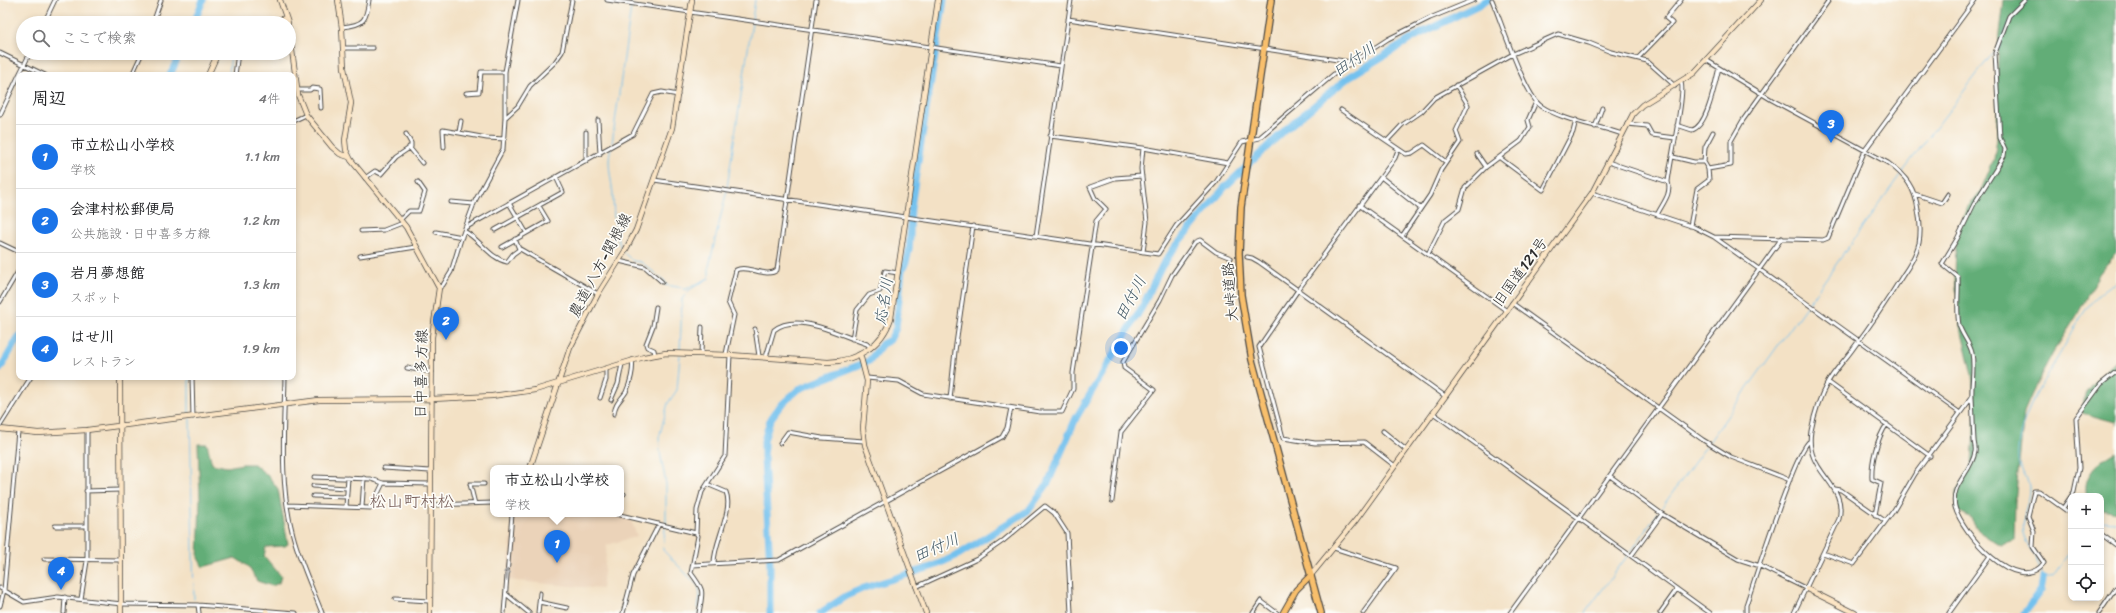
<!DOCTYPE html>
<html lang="ja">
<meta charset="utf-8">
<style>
:root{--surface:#fff;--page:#f2f2f2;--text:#202124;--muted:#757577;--line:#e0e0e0;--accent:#1a73e8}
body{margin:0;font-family:Sriracha,"Klee One",sans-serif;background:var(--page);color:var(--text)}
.controls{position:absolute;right:12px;bottom:12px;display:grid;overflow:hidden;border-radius:8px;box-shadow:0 2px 6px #0003}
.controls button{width:36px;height:36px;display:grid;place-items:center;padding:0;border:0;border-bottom:1px solid var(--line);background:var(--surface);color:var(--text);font:20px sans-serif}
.you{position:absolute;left:1121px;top:348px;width:14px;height:14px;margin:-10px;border:3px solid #fff;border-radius:50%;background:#1a73e8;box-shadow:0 0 0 6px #1a73e833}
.badge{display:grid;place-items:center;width:26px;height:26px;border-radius:50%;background:var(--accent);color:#fff;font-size:13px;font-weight:700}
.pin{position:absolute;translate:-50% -33px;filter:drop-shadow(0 1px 2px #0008)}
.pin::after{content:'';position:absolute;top:21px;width:14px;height:12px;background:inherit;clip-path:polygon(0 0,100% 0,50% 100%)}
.popup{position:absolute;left:490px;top:465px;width:134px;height:52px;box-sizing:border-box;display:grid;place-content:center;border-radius:8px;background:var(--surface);filter:drop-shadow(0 1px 3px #0005);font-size:13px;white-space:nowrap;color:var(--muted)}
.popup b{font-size:15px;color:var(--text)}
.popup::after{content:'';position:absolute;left:50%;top:100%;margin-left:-8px;border:8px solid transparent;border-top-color:var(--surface)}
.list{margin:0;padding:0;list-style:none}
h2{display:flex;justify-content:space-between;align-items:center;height:52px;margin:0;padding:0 16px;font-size:17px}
h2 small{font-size:13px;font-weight:400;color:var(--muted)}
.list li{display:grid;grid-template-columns:26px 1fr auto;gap:12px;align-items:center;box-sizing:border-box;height:64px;padding:0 16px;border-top:1px solid var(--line)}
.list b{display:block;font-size:15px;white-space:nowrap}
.list p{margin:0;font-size:13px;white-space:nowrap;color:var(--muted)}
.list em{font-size:13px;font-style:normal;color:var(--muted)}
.icon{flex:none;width:22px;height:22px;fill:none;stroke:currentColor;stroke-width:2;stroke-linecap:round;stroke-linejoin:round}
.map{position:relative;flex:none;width:2116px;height:613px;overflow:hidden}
.search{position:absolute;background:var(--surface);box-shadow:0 2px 6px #0003;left:16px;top:16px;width:280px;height:44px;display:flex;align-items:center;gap:10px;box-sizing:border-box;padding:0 14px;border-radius:22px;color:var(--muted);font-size:15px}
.panel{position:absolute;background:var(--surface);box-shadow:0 2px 6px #0003;left:16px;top:72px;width:280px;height:308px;border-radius:8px}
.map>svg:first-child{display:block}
.built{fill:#ebd3b9}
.forest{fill:#62ad77;stroke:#466c51}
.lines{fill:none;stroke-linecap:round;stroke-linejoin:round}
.stream{stroke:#73c1ee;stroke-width:1}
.river{stroke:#73c1ee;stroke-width:7}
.street-tunnel{stroke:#cbbda6;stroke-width:3;stroke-dasharray:3 1.5;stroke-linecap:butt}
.street-casing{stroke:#494642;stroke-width:5}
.secondary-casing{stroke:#494642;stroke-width:6}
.primary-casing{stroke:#494642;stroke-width:7}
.highway-casing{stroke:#494642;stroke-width:8}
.street{stroke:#fff;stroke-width:3}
.secondary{stroke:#fce5c4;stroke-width:4.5}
.primary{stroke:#f8bf6c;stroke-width:5}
.highway{stroke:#f8bf6c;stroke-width:5.5}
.oneway{stroke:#a0a0a0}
.labels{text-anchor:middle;stroke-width:3.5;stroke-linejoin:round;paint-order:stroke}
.street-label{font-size:15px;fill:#2b2b2b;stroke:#fdfcf7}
.water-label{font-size:16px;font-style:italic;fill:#415866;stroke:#fdfcf7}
.quarter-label{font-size:17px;fill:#6f5550;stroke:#fdfcf7}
</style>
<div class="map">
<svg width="2116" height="613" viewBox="0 0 2116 613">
<rect width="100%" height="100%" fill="#fdfcf7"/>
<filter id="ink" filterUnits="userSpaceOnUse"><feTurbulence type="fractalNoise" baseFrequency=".025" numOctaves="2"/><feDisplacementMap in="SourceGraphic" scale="8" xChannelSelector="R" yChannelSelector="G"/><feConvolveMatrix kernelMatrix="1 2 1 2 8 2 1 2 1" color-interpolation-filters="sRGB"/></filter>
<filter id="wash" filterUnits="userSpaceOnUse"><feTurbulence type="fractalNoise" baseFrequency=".012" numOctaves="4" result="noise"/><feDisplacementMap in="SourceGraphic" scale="16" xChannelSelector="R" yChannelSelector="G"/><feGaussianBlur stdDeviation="0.9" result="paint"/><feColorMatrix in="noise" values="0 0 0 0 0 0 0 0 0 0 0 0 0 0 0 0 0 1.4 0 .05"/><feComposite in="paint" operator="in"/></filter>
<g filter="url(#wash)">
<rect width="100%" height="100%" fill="#f3e1c5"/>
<path class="built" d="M513,514L619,516L630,518L637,536L607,545L602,589L507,580Z"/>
<path class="forest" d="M2004,0H2116V252L2099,274L2076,317L2053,353L2035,387L2024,412L2015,503L2014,541L2001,545L1978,530L1971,518L1957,511V491L1972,465L1975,408L1972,375L1962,333L1955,280L1956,238L1967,208L1980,192L1994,159L1997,138L1998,50Z
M2116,361V425L2115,422L2082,413L2085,394L2097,379Z
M198,444H207L212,464L227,467L243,464H254L269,477L278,489L288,544L285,546L266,547L264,556L281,576L279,583L272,586L257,581L248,566L235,558L203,567L198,558L200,500Z
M2116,452V512L2101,509V496H2087C2081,475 2100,461 2116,452Z"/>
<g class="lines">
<path class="stream" d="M752,20L755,0
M1998,50L2010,22L2028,0
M229,75L231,53
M612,144L632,0
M611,147C606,164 612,179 613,196C614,216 613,234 623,251
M1902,172L1993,53
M625,254L633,261L641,262L665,281V285L684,288V290L709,278
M709,278V266L726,194L752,23
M680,351L682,299L689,290L709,278
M189,377V414
M190,419L194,599
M1709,442L1900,175
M1660,510L1707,445
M2101,521L2116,522
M666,524V484L660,452L659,438L668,403L677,390L680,355
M665,528L663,550L699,587L700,597L697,613
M2071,550L2053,576L2043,579C2040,561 2028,549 2024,532C2021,516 2030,502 2029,487C2028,477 2018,469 2018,459C2016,418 2046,379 2065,345C2078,322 2091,294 2116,283
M1630,553L1658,513
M1585,613L1628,555"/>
<path class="river" d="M194,23L203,0
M170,75L180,53
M0,369L19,336
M770,613V565L764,458V441L770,420L780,406L799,389L869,361L882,344L890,340L896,328L902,270C913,253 909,227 911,208C921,138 933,69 944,0
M820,613L846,596L864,588L934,566L958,555L1029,510L1048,483L1076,418L1142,307L1162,266L1173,250L1225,187L1287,128L1349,77L1418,35L1488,0
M2024,613L2041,590L2043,579"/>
</g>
</g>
<g filter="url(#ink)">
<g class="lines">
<path class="street-tunnel" d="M1231,258L1247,257"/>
<g class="street-casing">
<path id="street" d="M607,0L1061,66
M1492,0C1501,21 1525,96 1541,106C1563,121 1597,125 1622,134
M2025,0L2009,16L1995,53L2000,138L2005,149L2004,156L1974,204L1957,239L1942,264L1958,277C1959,293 1956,309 1959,325C1962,335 1970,343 1972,353C1975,369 1971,382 1972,398C1973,412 1973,426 1974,440C1974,444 1976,448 1975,452C1971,474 1950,484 1955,507C1962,533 2017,597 2044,563L2033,547L2034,531L2028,516L2034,491H2039L2071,514
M1068,19L1351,62
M44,23L55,0
M153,23L161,0
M342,27C365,25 366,20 369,0
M343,48H373
M0,53L45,75
M1638,58L1672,23L1666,18L1681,0
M1706,60L1772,100L1888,163C1906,176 1915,188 1918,210C1920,220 1921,232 1919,243C1916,255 1910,265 1903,275C1887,301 1870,326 1852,350C1844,361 1834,371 1828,382C1820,396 1814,415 1811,431C1804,474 1848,482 1839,519L1794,613
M19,75L30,53
M132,75L142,53
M235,75L238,53
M297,90H310L312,88L320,89L321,108
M466,93L479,92L481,72H505
M1341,110L1406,154L1412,153L1424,145L1446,162
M0,115L19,75
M505,118L518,106L530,86L555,62L562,52L572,0
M598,120L600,154
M293,121L306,115
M1627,124L1647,126L1652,135L1675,138
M1677,125L1692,130C1708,126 1715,82 1719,68
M1595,127L1602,108
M459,132L461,121
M1050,136L1143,148L1228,163
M1387,141L1402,125L1421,112L1434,98L1513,54L1558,34L1589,43L1611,52L1647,61L1675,86
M409,147L422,163
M444,147L443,130L487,138L505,139
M1143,148L1141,169L1147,222L1143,252
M1477,154L1486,167
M1673,157L1694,162H1704L1708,169
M1500,158L1543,190L1573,132L1576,120
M586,161V132
M1608,162L1668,182
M1704,162L1705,147L1713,132
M1381,177L1420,208
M365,178L375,171L381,174L396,157L411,147V143L406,134
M654,180L1158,254L1176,226L1216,182L1242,142L1259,138L1334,74L1388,39L1430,18L1474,0
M1592,193L1694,227L1714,237L1960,413
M1915,194L1942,203L1948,194
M451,202L474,204
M509,203L526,232
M1359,205L1507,311
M1657,215C1662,204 1672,194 1668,182C1669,168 1686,89 1681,83
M400,220L409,211H419L425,192L418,182
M1690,226L1697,189L1709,180L1708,169L1731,165V141L1743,120L1829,0
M465,228L633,134L653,94L662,92L678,95
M495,230L563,192L556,177
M361,231L384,230L402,223
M464,231C480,239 489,258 507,262L513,254L520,249L598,294
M436,232L462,237
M1036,236L1071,0
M1402,236L1430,195L1441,170L1460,142L1456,131L1468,105L1456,85
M1714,237L1823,240L1828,238L1865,150L1975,0
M515,239L519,249
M0,243L19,252
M502,247L548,221L539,206
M1428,254L1445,220L1459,209L1465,188L1486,167L1521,141L1530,127L1528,120L1536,102
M360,256L416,247
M1247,257L1252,258L1259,262L1445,396
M619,261L645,267L662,282
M439,288L443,285L451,272L461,239L475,201L503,149L505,118V72L518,0
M0,302L19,270
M1512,303L1703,440L1731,457L1790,480
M755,329L759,356
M852,339L857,310L869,295L880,291L885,271L898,273
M701,354L702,327
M726,354L734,315L728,302L736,270C748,264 766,279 777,270L816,0
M655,355L654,350L647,347L646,344L653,326L656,307
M766,357L774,330C798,311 841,336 867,344L871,348
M407,368L432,372
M192,377L193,417
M285,377C284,430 279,484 293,535C300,562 312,587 322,613
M867,378L899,381L923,394L1040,412H1062L1073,389V373L1096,221L1106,209L1095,198L1090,187L1115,178L1142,176
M1828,382L1930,456
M600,398L606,380V369
M950,399L955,351L973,226
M611,400L618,384L622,364
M1433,413L1710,613
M614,414C615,403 621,400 626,392C630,384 634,369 632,360
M0,426L31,377
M1383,431L1406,450
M780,443L788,432L822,438L864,441
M1395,466L1364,442L1315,443L1283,438L1259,347L1298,290L1395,158L1398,150
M384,468L430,471
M1610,476L1662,514L1709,542L1738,559L1760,566L1807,589
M314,477L371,479L383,483
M707,484L726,492C734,511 713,544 714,564
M313,486L347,488
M1835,489L1841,490L1885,521
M86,491L120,490
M621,493L624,494
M313,496L347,497
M1112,501L1121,432L1154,390L1124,368L1123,362L1160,300L1172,275L1195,242L1200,240L1216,252L1231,258
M475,504L470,484H484
M287,505L371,508L383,483L430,484
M431,505L493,503
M346,507L348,478
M362,507L364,478
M2063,508L2074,492L2079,468L2076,418L2101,384L2116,372
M616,514L696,533
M1875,515L1881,483L1872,479C1871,463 1877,438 1887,424
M55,526H87
M2101,534L2116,545
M1334,548L1396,568L1363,613
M1823,553L1854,564L1894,510L1915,474L1972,397
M1631,556L1662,514
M44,559L121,560
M693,565L779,560L1002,437L1007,428L1011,408
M916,587L977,559L1003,541L1045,506L1054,513L1067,533L1071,613
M0,588L24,602L58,597L122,604L198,605L296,613
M506,594L529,613
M81,599L87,561V430
M395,599L429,601
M539,602L567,608
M198,605L199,613
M0,606L4,590L18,431
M64,613L65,597
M504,613L512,514
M538,613L540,593
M623,613L633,575L659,524
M699,613C703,590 705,592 691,573L698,536L696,533L697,510L702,492L725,456L730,355
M1253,613L1261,601L1277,613
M1510,613L1782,238
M1660,613L1677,589
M1746,613V605C1754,582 1796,448 1810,441
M1949,613L1990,556
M2099,613L2116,588"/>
</g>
<g class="secondary-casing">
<path id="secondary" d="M280,0L288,23
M338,0L342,28L344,68L351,103L345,140L346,150L351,160L406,227L439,288L432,337L430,613
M269,23L286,18
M289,28L298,95L306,115L332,147L340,154L349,157
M208,75L218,53
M860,354L867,381L863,428L865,445L926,613
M120,377L121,613
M0,429L38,433L87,430L319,400L432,399L492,396L535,390L644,357L666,353L730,355L828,362C857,361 882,346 891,318L938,0
M530,468L570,348L598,294L625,251L636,230L672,128L692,0
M1311,575L1356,520L1592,193L1633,114L1642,105L1694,73L1761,0
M1807,589L1855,613
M266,611L267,613"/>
</g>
<g class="primary-casing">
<path id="primary" d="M1283,613L1296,590L1311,575"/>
</g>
<g class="highway-casing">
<path id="highway" d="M1271,0L1241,207L1239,253L1241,295L1252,360L1321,613"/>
</g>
<use href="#street" class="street"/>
<use href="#secondary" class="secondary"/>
<use href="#primary" class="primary"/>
<use href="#highway" class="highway"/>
</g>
<defs><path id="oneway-shaft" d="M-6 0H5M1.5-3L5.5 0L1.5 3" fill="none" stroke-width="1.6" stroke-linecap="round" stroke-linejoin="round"/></defs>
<use class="oneway" href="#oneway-shaft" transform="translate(507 574) rotate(-85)"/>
</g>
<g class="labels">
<g class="street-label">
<text transform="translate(600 265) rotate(-62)" y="5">農道 八方-関根線</text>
<text transform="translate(1520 272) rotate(-54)" y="5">旧国道121号</text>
<text transform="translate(1230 292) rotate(-95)" y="5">大峠道路</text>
<text transform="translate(421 374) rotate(-89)" y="5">日中喜多方線</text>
</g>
<g class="water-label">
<text transform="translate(1354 59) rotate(-34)" y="6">田付川</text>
<text transform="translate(1130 298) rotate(-62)" y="6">田付川</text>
<text transform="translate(883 301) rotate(-81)" y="6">応名川</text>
<text transform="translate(936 547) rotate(-24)" y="6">田付川</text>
</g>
<g class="quarter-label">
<text x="412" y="507">松山町村松</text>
</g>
</g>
</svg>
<div class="controls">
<button>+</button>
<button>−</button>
<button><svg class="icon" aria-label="locate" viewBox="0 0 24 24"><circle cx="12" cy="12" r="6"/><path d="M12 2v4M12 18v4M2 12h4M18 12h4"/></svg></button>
</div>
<div class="you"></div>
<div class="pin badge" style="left:557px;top:563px">1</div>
<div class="popup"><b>市立松山小学校</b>学校</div>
<div class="pin badge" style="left:446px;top:340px">2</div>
<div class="pin badge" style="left:1831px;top:143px">3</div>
<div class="pin badge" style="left:61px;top:590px">4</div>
<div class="search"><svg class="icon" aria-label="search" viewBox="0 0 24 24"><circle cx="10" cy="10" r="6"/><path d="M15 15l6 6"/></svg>ここで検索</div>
<section class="panel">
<h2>周辺<small>4件</small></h2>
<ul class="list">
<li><span class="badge">1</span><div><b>市立松山小学校</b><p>学校</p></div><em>1.1 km</em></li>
<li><span class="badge">2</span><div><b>会津村松郵便局</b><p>公共施設 · 日中喜多方線</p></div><em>1.2 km</em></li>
<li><span class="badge">3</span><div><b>岩月夢想館</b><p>スポット</p></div><em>1.3 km</em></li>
<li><span class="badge">4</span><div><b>はせ川</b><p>レストラン</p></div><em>1.9 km</em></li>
</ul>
</section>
</div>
